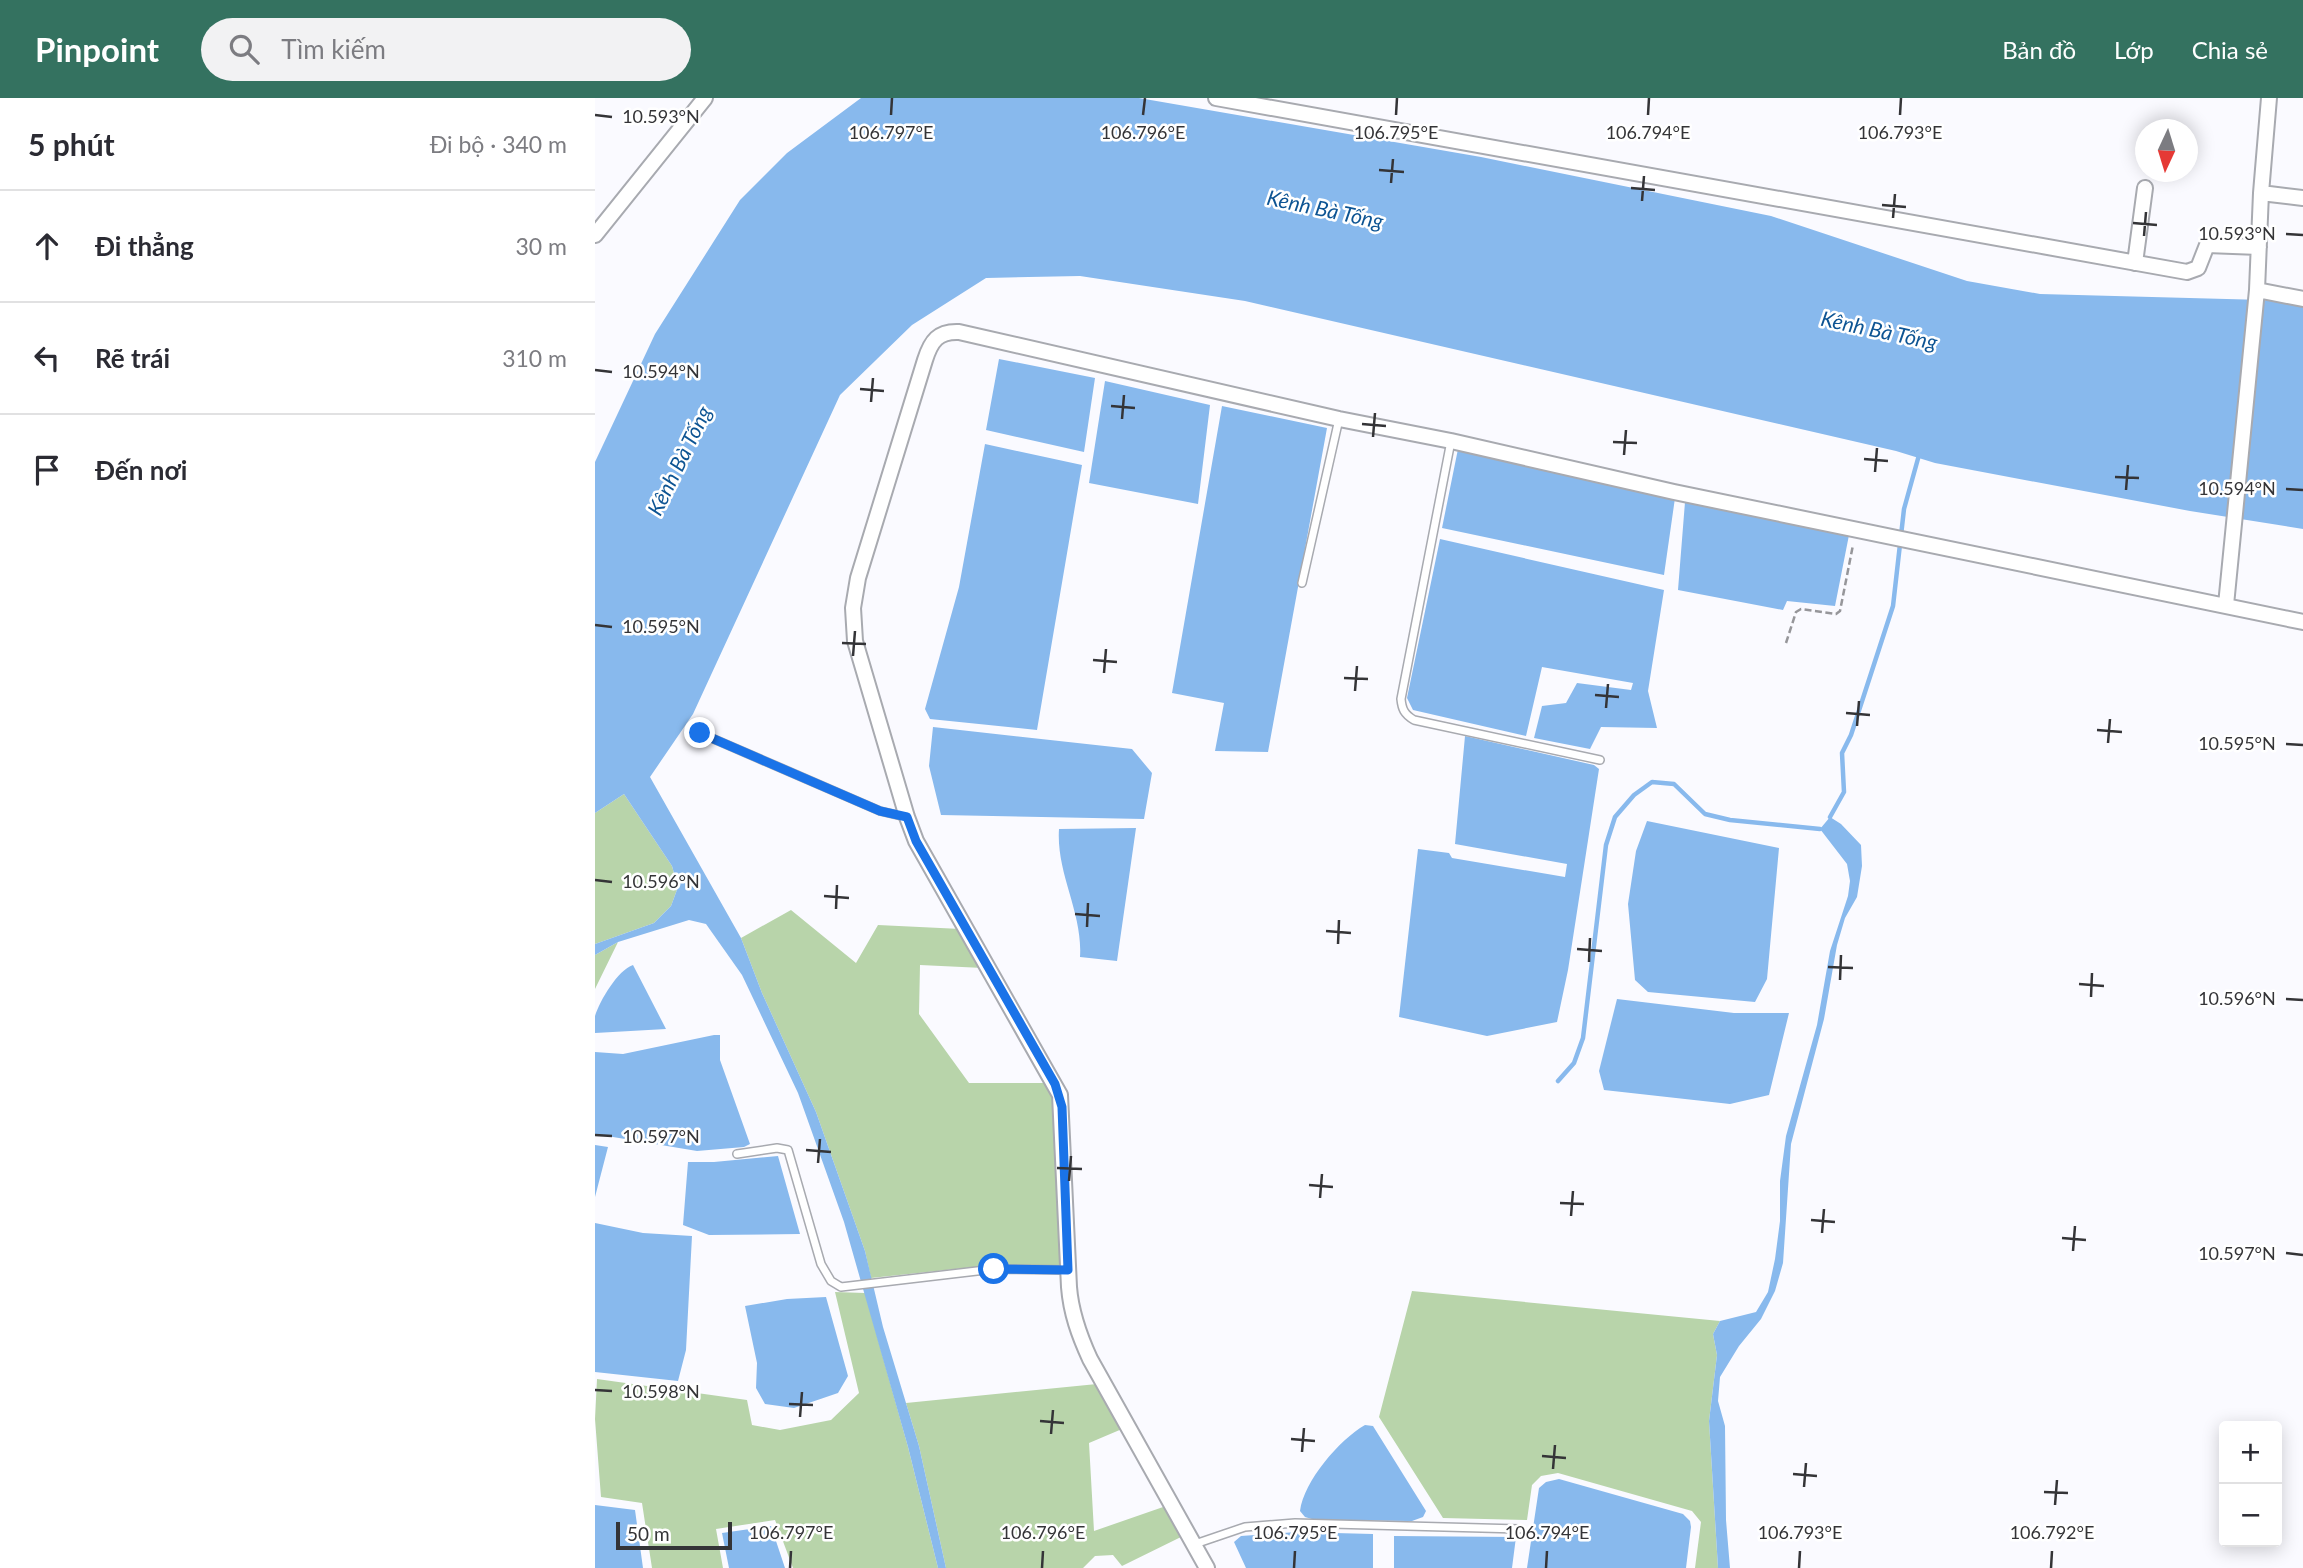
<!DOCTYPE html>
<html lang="vi">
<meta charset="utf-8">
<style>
:root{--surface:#fff;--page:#f2f2f3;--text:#2b2b33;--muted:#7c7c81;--line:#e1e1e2;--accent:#347260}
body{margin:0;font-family:Lato,sans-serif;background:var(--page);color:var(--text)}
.controls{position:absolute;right:21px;bottom:21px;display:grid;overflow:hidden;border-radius:7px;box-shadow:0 4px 18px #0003}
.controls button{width:63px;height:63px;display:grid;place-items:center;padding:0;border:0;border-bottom:2px solid var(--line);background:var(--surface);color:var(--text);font:35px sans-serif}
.compass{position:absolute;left:1540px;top:21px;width:63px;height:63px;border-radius:50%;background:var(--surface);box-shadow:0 4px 18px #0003;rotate:184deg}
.scale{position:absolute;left:21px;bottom:18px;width:116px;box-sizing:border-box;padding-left:7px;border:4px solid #343437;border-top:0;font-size:19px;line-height:24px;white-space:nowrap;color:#343437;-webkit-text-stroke:5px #fff;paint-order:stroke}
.stop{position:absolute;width:21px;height:21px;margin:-16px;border:5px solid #1a73e8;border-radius:50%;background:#fff}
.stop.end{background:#1a73e8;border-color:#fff;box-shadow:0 2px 7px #0008}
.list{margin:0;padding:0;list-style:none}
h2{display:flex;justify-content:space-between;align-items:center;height:91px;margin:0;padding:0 28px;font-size:30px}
h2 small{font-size:23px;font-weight:400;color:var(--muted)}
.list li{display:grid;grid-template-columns:46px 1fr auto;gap:21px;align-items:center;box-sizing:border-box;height:112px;padding:0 28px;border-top:2px solid var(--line)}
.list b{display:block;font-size:26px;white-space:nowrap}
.list em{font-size:23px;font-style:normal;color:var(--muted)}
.icon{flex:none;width:38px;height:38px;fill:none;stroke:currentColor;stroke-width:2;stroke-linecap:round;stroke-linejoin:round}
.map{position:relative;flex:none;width:1708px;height:1470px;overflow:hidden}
header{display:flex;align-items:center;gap:42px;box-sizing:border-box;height:98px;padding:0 35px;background:var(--accent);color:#fff}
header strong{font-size:33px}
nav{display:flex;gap:38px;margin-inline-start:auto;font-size:24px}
.search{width:490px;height:63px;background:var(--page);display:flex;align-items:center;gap:18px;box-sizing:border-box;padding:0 24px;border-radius:38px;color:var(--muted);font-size:26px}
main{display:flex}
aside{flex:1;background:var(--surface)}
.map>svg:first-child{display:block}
.green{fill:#b8d4aa}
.water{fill:#88b9ed}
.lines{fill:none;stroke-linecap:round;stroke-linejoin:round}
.stream{stroke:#88b9ed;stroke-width:4.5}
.service-casing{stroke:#a8aab0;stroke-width:10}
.minor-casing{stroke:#a8aab0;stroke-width:18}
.path{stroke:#96969a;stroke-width:2.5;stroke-dasharray:7 3.5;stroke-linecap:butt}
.service{stroke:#fff;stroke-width:7}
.minor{stroke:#fff;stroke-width:14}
.route{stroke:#1a73e8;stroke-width:9}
.ticks{fill:none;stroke:#343437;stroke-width:2.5}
.labels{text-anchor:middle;stroke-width:5;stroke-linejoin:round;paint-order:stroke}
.water-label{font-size:21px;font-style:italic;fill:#0d5493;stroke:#fff}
.ticks-label{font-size:18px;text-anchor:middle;fill:#343437;stroke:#fff;stroke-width:5;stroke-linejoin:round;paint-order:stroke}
</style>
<header>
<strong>Pinpoint</strong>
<div class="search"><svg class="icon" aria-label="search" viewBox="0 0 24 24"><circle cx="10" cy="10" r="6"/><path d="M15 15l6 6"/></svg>Tìm kiếm</div>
<nav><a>Bản đồ</a><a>Lớp</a><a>Chia sẻ</a></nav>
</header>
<main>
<aside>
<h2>5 phút<small>Đi bộ · 340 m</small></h2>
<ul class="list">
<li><svg class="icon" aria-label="ahead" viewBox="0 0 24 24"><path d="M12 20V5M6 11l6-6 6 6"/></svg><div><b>Đi thẳng</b></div><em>30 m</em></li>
<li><svg class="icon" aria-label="left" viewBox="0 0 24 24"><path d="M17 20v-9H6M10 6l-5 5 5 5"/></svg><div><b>Rẽ trái</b></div><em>310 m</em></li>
<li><svg class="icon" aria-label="arrive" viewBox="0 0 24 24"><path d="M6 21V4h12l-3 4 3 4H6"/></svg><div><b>Đến nơi</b></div></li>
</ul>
</aside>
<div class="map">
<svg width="1708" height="1470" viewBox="0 0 1708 1470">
<rect width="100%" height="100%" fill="#fafaff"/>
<path class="green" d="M29,696L77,768L83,789L76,808L59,825L0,846V715Z
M196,812L261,865L283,827L366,831L388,870L325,867L324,916L374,985H453L459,999L467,1167H398L276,1180L270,1153L221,1014L167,895L146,840Z
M23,844L0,891V857Z
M817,1193L1125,1223L1118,1236L1122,1257L1114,1323L1123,1470H1100L1106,1424L1097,1413L963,1375L946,1378L937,1387L932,1422L848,1420L784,1319Z
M240,1194L270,1195L313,1349L343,1470H198L180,1422L121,1431L128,1470H57L47,1405L6,1399L0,1321L2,1281L152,1302L157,1327L185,1332L236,1322L264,1295Z
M502,1286L527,1331L494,1345L499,1433L571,1408L588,1438L527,1468L518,1457L500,1458L488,1470H351L324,1348L311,1305Z"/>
<path class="water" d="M266,0H544L886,59L1176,118L1372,183L1445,196L1669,202L1708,208V431L1595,413L1340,365L1301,353L650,203L485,178L391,180L317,227L245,297L98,616L55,679L146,840L167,895L221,1014L270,1153L288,1229L324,1348L351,1470H343L313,1349L249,1124L203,995L147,877L111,826L94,822L23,844L0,857V846L59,825L76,808L83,789L77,768L29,696L0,715V364L60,236L145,102L192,55Z
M404,261L500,280L489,354L391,332Z
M510,283L615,307L603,406L494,385Z
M627,308L732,330L673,654L620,653L629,605L577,595Z
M390,346L487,367L442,632L335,621L330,611L364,489Z
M863,351L1080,400L1069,477L847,430Z
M1090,404L1254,437L1240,508L1192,503L1188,512L1083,492Z
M845,441L1069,492L1053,593L1062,630L1006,629L995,651L939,640L947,608L971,605L982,585L1036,592L1038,585L947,569L931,638L818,612L812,600Z
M338,629L537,651L557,675L549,721L346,717L334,668Z
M870,638L999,667L1004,671L973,872L962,924L892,938L804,919L823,751L854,755L857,760L970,779L972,766L860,746Z
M1235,719L1246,726L1266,747L1267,768L1262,799L1250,820L1242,847L1229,921L1196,1046L1188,1165L1180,1193L1166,1221L1144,1248L1125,1279L1123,1303L1130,1328L1131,1422L1135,1470H1123L1114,1323L1122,1257L1118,1236L1125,1223L1161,1214L1173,1194L1180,1161L1185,1123V1083L1191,1038L1222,927L1235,853L1253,798L1255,783L1252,766L1225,731Z
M1052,723L1184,750L1172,881L1160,904L1053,894L1040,882L1033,806L1041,753Z
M541,730L522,863L485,859C488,815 461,775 464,731Z
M38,867L71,931L0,935C0,930 0,923 0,918C5,902 23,872 38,867Z
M1022,901L1139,915H1194L1174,997L1135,1006L1009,992L1004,973Z
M119,937H125V962L155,1046L149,1049L102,1053L0,1036V954L28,956Z
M0,1047L13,1049L0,1099Z
M183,1058L205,1136L114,1137L88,1127L93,1064H119Z
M0,1125L48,1135L97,1138L91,1252L83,1283L0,1274Z
M231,1199L253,1278L243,1295L199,1310L170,1306L161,1290L162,1265L150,1208L192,1201Z
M770,1327L778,1328L831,1413L828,1419L817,1423L720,1422L710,1419L705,1413C709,1383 744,1342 770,1327Z
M964,1381L1088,1416L1095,1423L1096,1429L1091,1470H932L944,1390L951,1384Z
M0,1407L40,1412L48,1470H0Z
M176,1428L190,1470H134L127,1435Z
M701,1434L778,1436V1470H651L639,1444L646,1438Z
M799,1438L921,1439L917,1470H799Z"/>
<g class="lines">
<path class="stream" d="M1235,719L1249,694L1247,655L1256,637L1298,508L1309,411L1324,357
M963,983L979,965L988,940L1011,747L1020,719L1039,697L1057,684L1079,686L1110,716L1135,722L1225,731"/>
<g class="service-casing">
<path id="service" d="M856,343L806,601C807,611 809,616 819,622L1005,662
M707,485L744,321
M105,635L285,713L311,719
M142,1056L182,1050L193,1052L226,1166L236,1183L246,1189L399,1171L473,1172
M600,1446L650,1429L700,1425L924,1431"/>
</g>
<g class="minor-casing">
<path id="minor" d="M621,0L1592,174L1603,170L1612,147L1664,149
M1666,95L1708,100
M0,137L110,0
M1540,165L1550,90
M1662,192L1708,201
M1631,507L1662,192L1666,95L1674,0
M612,1470L495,1261C484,1237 476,1215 474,1189L465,997L321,743L312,719L260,543L258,510L263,480L330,262C336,243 343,233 364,234L744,321L856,343L1079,394L1708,524"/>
</g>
<path class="path" d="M1191,545L1201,514L1206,511L1241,516L1245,513L1258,447"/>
<use href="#service" class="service"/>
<use href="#minor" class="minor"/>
</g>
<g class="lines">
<path class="route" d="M105,635L285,713L312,719L321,743L460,986L467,1009L473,1172L399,1171"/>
</g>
<path class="ticks" d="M0,17L17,19M296,17L297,0M548,17L550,0M801,17L802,0M1053,17L1054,0M1305,17L1306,0M784,72L809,74M796,85L798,61M1036,90L1060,92M1047,103L1049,78M1287,107L1311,109M1298,120L1300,96M1538,125L1562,127M1691,136L1708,137M1549,138L1551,114M0,272L17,274M265,291L289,293M276,304L278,280M516,308L540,310M527,321L529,297M767,326L791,328M778,339L780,315M1018,344L1042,345M1029,357L1031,332M1269,361L1293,363M1280,374L1282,350M1520,379L1544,380M1691,391L1708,392M1531,392L1533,367M0,527L17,529M247,545L271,546M258,558L260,533M498,562L522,564M509,575L511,551M749,580L773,581M760,593L762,568M1000,597L1024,599M1011,610L1013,586M1251,615L1275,617M1262,628L1264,603M1502,632L1527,634M1513,645L1515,621M1691,646L1708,647M0,782L17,784M229,798L254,800M241,811L242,787M480,816L505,818M492,829L493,805M731,833L756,835M743,846L744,822M982,851L1007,853M994,864L995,840M1233,869L1258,870M1245,882L1246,857M1484,886L1509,888M1496,899L1497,875M1691,901L1708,902M0,1037L17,1038M211,1052L236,1054M223,1065L225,1041M462,1070L487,1071M474,1083L476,1058M714,1087L738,1089M725,1100L727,1076M965,1105L989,1106M976,1118L978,1093M1216,1122L1240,1124M1227,1135L1229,1111M1467,1140L1491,1142M1478,1153L1480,1128M1691,1155L1708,1157M0,1292L17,1293M194,1306L218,1307M205,1319L207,1294M445,1323L469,1325M456,1336L458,1312M696,1341L720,1343M707,1354L709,1330M947,1358L971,1360M958,1371L960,1347M1198,1376L1222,1378M1209,1389L1211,1365M1449,1394L1473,1395M1460,1407L1462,1382M195,1470L196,1453M447,1470L448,1453M699,1470L700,1453M951,1470L952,1453M1204,1470L1205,1453M1456,1470L1457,1453"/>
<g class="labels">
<g class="water-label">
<text transform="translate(730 112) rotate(12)" y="7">Kênh Bà Tống</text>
<text transform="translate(1284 233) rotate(12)" y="7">Kênh Bà Tống</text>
<text transform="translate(85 363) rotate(-64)" y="7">Kênh Bà Tống</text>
</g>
</g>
<g class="ticks-label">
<text x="66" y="25">10.593°N</text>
<text x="296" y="41">106.797°E</text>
<text x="548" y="41">106.796°E</text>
<text x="801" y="41">106.795°E</text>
<text x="1053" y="41">106.794°E</text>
<text x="1305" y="41">106.793°E</text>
<text x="1642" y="142">10.593°N</text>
<text x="66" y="280">10.594°N</text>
<text x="1642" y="397">10.594°N</text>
<text x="66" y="535">10.595°N</text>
<text x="1642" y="652">10.595°N</text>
<text x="66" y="790">10.596°N</text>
<text x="1642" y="907">10.596°N</text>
<text x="66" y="1045">10.597°N</text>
<text x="1642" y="1162">10.597°N</text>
<text x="66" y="1300">10.598°N</text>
<text x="196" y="1441">106.797°E</text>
<text x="448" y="1441">106.796°E</text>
<text x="700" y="1441">106.795°E</text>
<text x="952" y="1441">106.794°E</text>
<text x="1205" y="1441">106.793°E</text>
<text x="1457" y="1441">106.792°E</text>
</g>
</svg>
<div class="controls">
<button>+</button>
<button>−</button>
</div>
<svg class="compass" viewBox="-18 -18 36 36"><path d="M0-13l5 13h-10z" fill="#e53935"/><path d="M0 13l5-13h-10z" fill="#7c7c81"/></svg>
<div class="scale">50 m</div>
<div class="stop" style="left:399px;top:1171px"></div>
<div class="stop end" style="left:105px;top:635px"></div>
</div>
</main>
